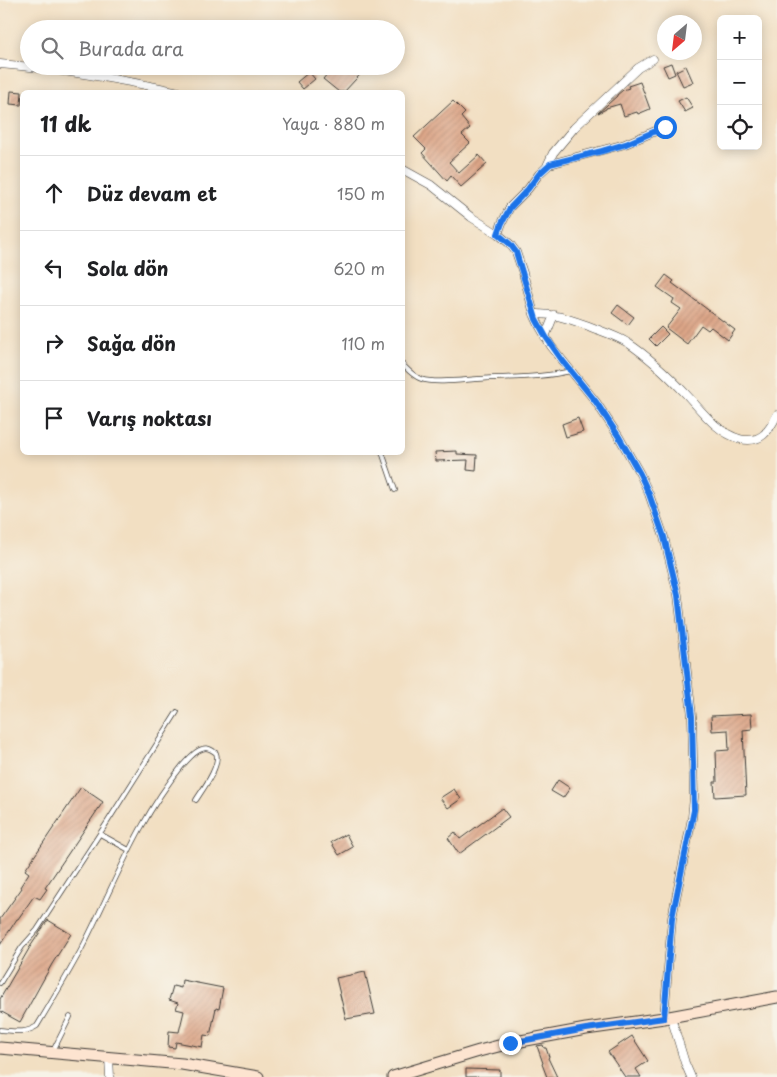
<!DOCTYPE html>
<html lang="tr">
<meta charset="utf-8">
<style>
:root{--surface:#fff;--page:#f6f6f6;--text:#202124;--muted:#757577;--line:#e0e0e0}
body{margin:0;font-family:"Playpen Sans",sans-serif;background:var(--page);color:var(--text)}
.controls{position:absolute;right:15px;top:15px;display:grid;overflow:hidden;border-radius:8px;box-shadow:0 2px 12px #0003}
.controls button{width:45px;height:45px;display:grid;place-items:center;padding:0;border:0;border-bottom:1px solid var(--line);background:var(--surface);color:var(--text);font:25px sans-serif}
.compass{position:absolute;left:657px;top:15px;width:45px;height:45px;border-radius:50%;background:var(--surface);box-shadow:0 2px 12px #0003;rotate:208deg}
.stop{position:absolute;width:15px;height:15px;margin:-11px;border:4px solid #1a73e8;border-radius:50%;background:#fff}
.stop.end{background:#1a73e8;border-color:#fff;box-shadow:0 1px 5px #0008}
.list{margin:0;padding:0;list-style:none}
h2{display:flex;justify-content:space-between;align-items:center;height:65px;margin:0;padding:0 20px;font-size:21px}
h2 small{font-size:16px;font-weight:400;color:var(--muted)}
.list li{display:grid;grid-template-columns:32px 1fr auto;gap:15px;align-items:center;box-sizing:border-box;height:75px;padding:0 20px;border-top:1px solid var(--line)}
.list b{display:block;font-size:19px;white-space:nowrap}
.list em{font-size:16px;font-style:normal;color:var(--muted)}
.icon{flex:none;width:28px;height:28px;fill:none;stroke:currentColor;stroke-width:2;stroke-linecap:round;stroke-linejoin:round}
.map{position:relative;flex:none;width:777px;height:1077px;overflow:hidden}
.search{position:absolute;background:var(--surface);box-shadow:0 2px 12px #0003;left:20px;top:20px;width:385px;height:55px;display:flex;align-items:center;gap:12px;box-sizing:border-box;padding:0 18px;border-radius:28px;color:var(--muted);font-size:19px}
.panel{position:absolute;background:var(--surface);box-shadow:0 2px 12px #0003;left:20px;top:90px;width:385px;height:365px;border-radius:8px}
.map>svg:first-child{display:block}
.building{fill:url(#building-hatch)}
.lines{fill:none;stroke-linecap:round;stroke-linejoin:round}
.lane-casing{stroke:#3c3935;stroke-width:5.5}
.street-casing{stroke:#3c3935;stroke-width:9}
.secondary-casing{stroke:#3c3935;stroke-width:13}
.lane{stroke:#fff;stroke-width:4}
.street{stroke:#fff;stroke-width:8}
.secondary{stroke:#fde4d0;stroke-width:11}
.route{stroke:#1a73e8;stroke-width:6}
</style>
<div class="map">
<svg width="777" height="1077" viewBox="0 0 777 1077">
<defs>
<pattern id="building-hatch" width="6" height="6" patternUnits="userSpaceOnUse" patternTransform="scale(1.25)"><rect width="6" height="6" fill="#dca587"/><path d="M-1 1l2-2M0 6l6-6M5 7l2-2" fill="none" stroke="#bc8d74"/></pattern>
</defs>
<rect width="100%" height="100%" fill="#f7f3e8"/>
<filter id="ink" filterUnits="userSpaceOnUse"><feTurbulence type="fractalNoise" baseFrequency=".02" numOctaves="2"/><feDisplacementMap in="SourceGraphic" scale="10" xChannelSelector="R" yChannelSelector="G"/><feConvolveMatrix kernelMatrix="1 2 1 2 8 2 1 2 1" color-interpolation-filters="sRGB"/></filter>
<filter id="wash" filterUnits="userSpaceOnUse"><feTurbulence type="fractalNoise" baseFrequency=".0096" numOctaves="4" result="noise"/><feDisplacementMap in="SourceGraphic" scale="20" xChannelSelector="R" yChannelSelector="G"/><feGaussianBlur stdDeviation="1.12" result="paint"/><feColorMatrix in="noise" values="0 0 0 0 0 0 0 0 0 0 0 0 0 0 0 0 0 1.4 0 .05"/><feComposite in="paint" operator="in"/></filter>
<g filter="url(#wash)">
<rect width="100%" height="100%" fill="#f2dfc2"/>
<g id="blocks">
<path class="building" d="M671,63L675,74L668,77L663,66Z
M334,66H368L344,92H339L323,79Z
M686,66L693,82L683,86L676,71Z
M309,72L315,79L303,89L297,82Z
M640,82L650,109L638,114L637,112L624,116L620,104L606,108V109L598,113L617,96V95L623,90L629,88L628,86Z
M11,91L22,92L21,105L10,104Z
M686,97L693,108L685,112L678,101Z
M453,101L465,113L461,117L470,128L462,135L470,143L449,162L459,173L479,155L487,164L461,187L451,176L447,181L439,172L422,153L426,149L414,137Z
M666,275L674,281L672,283L735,330L728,340L711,327L708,330L701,325L687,344L666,328L681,309L672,303L674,299L657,287Z
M618,305L634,317L628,325L612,313Z
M661,327L668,334L656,346L649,339Z
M578,418L583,432L566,437L562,424Z
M457,451V454L477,455L476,471L467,470L468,460L436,461L435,452Z
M751,714L752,729L743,730L746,795L715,797L714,782H717L716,751L729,750L728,730L712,731L711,716Z
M558,780L570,788L563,798L551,791Z
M81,787L103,802L45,888L47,889L40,899L34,896L18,919H17L0,945V919L22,888L20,887L29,873L25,870Z
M454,789L461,799L448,808L440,798Z
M502,808L509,817L459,854L448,838L455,832L460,839Z
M346,834L353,847L339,855L331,842Z
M48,920L71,934L52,964L20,1022L0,1011V999L30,947Z
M365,972L375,1014L346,1019L336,978Z
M182,980L223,988L219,1009L216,1008L210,1036L204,1035L202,1047L176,1042L175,1048L168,1047L169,1031L179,1032L184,1011L176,1009L178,1003L169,1000L173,986L181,988Z
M632,1036L648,1061L636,1069L641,1077H625L608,1052Z
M543,1045L544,1048H546L549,1057L548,1058L557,1077H547L542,1064L543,1063L537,1046Z
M466,1069L500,1070V1077H466Z"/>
</g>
</g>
<g filter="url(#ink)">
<use href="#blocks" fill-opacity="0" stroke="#3c3935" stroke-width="1"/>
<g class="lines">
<g class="lane-casing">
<path id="lane" d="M402,364C408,370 413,376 421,379C435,384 463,380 478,379C509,377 541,378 571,371
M382,452L395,490
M100,834L129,850
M0,983L22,947L37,930L108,821L177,712
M0,1030C14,1031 25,1034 37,1026C52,1001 67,976 81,950C113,888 137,821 182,766C188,760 194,751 202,749C208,747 212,750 216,753C221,765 203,789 196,800
M53,1051L70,1017"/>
</g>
<g class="street-casing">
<path id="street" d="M0,64C60,69 120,79 179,92
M547,166L553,153L574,128L638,68L653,59
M402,169L431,185L471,217L498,234L510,244L516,252L523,273L534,314L540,327L551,346L596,402L619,437L640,474L649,494L664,537L678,595L684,646L692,716L694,797L692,818L672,918L664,1018
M498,234L502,223L510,207L528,189L539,174L550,164L625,144L665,127
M534,314C553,313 569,319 586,325C600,331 615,335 628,343C649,357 668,375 685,393C701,410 717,433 740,439C761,444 769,431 777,415
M545,337L554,315
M671,1017L685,1063L691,1077
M109,1057L110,1077"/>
</g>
<g class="secondary-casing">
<path id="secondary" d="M0,1048L182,1064L258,1077
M393,1077L479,1051L510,1043L586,1029L664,1018L777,997"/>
</g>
<use href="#lane" class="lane"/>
<use href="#street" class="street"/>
<use href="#secondary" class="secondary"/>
</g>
</g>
<g class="lines" filter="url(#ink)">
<path class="route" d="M510,1043L586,1029L664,1018L672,918L694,810L692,716L678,595L664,537L649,494L640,474L619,437L596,402L562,360L546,337L536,319L516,252L510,244L498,234L502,223L510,208L528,189L539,174L550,164L602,151L626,144L665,127"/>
</g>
</svg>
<div class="controls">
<button>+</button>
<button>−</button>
<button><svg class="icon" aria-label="locate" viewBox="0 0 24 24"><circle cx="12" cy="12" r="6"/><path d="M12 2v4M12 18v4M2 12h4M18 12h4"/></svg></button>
</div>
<svg class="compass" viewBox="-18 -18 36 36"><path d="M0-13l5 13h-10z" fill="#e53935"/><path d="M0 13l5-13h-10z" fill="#757577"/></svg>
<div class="stop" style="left:665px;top:127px"></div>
<div class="stop end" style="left:510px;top:1043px"></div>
<div class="search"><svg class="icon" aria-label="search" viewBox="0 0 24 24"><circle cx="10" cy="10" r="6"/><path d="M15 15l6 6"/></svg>Burada ara</div>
<section class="panel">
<h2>11 dk<small>Yaya · 880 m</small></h2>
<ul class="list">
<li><svg class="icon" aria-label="ahead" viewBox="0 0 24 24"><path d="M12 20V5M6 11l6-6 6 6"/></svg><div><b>Düz devam et</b></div><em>150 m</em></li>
<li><svg class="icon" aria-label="left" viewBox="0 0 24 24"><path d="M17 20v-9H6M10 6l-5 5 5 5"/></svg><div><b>Sola dön</b></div><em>620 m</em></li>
<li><svg class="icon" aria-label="right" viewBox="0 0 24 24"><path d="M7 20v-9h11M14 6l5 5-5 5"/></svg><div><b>Sağa dön</b></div><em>110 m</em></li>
<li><svg class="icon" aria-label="arrive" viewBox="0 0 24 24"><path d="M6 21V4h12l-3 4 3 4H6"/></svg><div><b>Varış noktası</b></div></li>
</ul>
</section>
</div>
